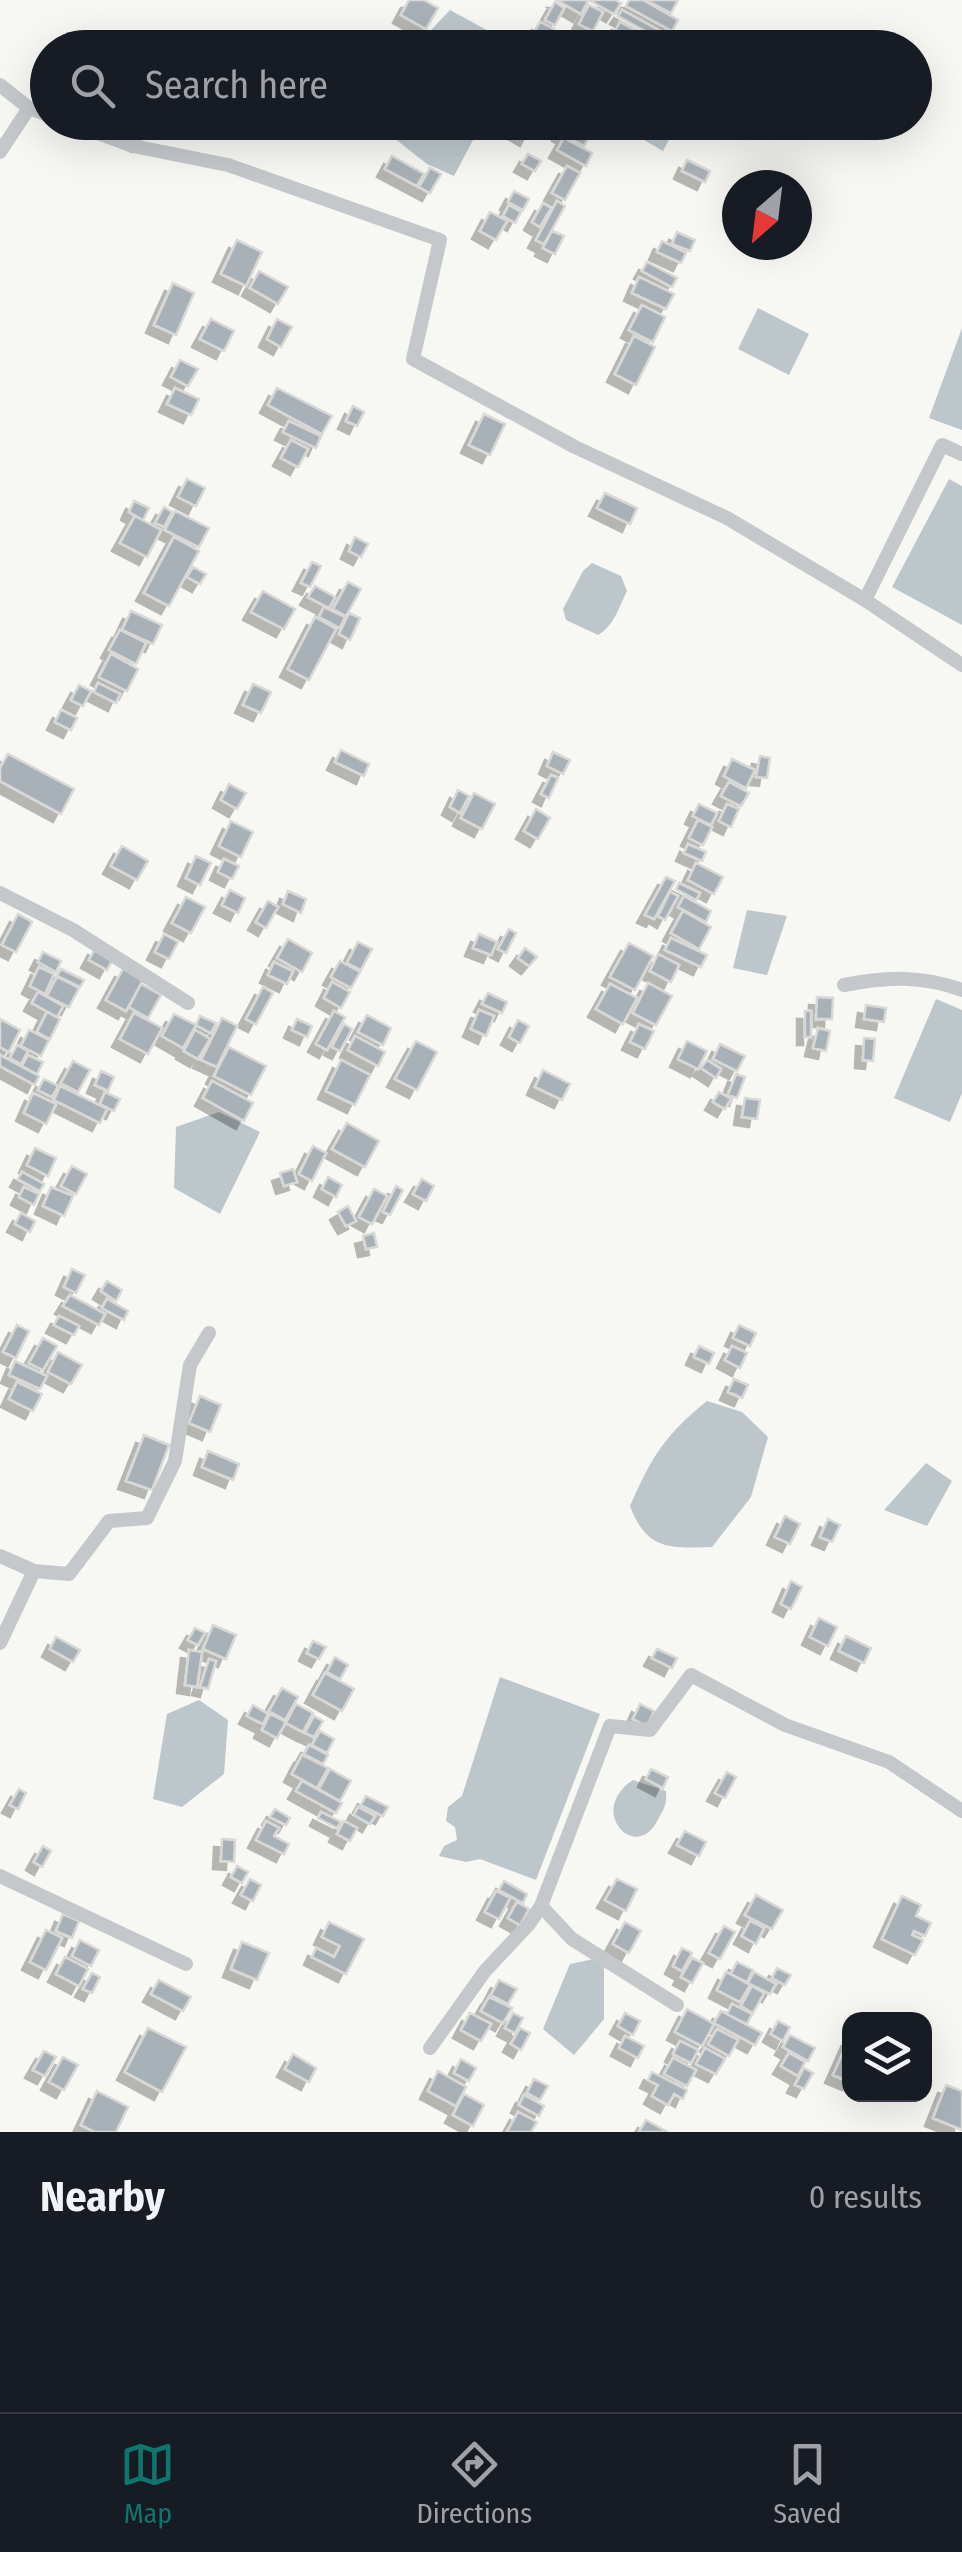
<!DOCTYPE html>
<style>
:root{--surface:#171b24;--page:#20242c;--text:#f1f3f6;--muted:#9ea1a6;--line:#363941;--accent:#0f766e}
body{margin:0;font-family:"Fira Sans Condensed",sans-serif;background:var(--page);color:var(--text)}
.controls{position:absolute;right:30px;bottom:30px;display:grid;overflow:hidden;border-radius:20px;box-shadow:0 10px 40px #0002}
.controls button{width:90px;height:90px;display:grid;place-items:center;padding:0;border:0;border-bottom:2px solid var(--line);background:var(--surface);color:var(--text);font:50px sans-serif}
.compass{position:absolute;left:722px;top:170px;width:90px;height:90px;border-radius:50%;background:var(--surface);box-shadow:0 10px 40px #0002;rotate:208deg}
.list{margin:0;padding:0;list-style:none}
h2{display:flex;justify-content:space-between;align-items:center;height:130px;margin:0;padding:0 40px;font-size:42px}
h2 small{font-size:32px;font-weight:400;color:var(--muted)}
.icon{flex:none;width:55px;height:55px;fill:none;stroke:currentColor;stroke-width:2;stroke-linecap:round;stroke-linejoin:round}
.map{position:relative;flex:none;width:962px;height:2132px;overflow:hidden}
.search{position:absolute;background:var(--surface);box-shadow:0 10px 40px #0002;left:30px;right:30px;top:30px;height:110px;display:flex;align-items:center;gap:25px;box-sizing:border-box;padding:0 35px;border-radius:55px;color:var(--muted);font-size:38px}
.sheet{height:280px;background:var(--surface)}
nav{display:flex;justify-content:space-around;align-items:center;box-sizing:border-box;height:140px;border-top:2px solid var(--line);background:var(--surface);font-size:28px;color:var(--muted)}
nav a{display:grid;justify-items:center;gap:5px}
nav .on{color:var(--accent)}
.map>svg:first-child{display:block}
.water{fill:#bcc6cb}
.building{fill:#a8b1b7;stroke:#d8d8d6;stroke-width:2.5;filter:url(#shadow)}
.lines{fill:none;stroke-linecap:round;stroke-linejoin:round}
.street{stroke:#c4c8cb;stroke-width:14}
</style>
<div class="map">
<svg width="962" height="2132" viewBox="0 0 962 2132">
<defs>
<filter id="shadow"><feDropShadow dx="-8" dy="8" stdDeviation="0" flood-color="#0004"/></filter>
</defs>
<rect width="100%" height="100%" fill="#f7f7f3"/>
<path class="water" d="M450,10L518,47H415Z
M613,122H678V123L663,151Z
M396,123V122L482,123L454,176L427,164L394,138Z
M758,308L809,334L789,375L738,349Z
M962,328V430L929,418Z
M949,479L962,486V625L892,587Z
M592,563L621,576L627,591C619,607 614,626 598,635L566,620L563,609L583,571Z
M747,910L787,916L767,975L733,968Z
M936,999L962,1010V1093L950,1122L894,1098Z
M219,1112L260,1132L220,1214L174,1188L176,1127Z
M707,1401L742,1412L768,1437L751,1497L712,1547C670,1548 647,1551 630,1506C652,1456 665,1435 707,1401Z
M926,1463L952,1481L927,1526L884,1510Z
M500,1677L600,1714L536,1880L480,1859L466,1862L439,1856L444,1846L457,1840L455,1827L446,1821L448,1807L462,1796Z
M199,1700L228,1720L224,1774L182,1807L153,1799L167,1714Z
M633,1780L666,1791C667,1806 664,1809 657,1821C636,1863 586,1811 633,1780Z
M604,1957V2019L574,2055L543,2029L570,1964Z"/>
<path class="building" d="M409,0H424L438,8L426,29L401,15Z
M557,0H586L588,1L581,14Z
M589,0H615L621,3L614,14Z
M629,0H643L678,20L672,31L626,6Z
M646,0H678L671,13Z
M555,2L564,8L555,25L545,20Z
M589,5L603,12L593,31L579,24Z
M622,10L664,33L661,40L618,16Z
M540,22L554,29L548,40L534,32Z
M620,22L660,44L658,48H606Z
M125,122H149L140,144L120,135Z
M512,122H536L528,138L509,127Z
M566,122H576L592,132L584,146L560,133Z
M564,138L592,153L586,166L557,150Z
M528,154L541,161L535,171L522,164Z
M392,156L424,174L417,186L385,169Z
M687,160L710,171L705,182L682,171Z
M567,166L580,173L565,200L552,193Z
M430,168L441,174L430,193L419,187Z
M514,191L529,199L523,210L508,202Z
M557,201L565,206L544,244L536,240Z
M543,203L551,208L540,227L532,222Z
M509,205L521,212L515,223L503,216Z
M490,212L507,221L496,240L480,231Z
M552,231L564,236L555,254L543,248Z
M677,232L695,240L690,251L672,244Z
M237,240L262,252L246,286L221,274Z
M662,241L686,253L681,263L657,252Z
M647,262L677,278L672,287L642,271Z
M259,271L288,287L278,304L250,288Z
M639,277L674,294L666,309L632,293Z
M173,283L194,293L176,335L154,325Z
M642,305L665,317L653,342L629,330Z
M211,319L234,331L224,351L200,339Z
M277,319L292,327L281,347L267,339Z
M634,336L655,347L636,385L615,374Z
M180,360L198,369L188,386L171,377Z
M175,388L199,399L191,415L167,404Z
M277,388L332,416L322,434L268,405Z
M353,406L364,412L357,426L346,421Z
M484,414L505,424L490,455L469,445Z
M289,421L321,436L316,448L283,432Z
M291,440L308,449L298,467L281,458Z
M187,479L205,488L196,506L178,497Z
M605,493L637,508L630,524L597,508Z
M134,501L149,508L143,520L129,512Z
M164,507L172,512L164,527L155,523Z
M175,511L209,528L199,547L165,530Z
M135,516L161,530L147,557L120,543Z
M174,537L199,551L169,606L144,593Z
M355,537L368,544L361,557L349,551Z
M312,562L321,566L310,587L301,583Z
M193,567L206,574L200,584L187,577Z
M348,582L361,589L346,616L333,609Z
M315,586L335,597L329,608L308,597Z
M263,591L295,609L284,629L251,612Z
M324,607L345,617L340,628L319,617Z
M131,611L162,625L153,644L122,630Z
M349,613L360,618L350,640L339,634Z
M315,617L336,629L309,680L288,669Z
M120,630L146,643L136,664L109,650Z
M111,654L138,669L127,691L99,677Z
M98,683L120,694L116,703L94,692Z
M253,684L271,692L261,713L243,705Z
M79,685L91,691L83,706L71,700Z
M61,710L77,718L71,730L55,722Z
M341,750L369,764L364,776L335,762Z
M553,752L570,760L563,774L547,766Z
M8,754L74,789L61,814L0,781V768Z
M760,756L770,758L767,778L756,777Z
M732,759L755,770L746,788L724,776Z
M551,775L558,778L549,798L541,794Z
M729,782L749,793L741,806L721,796Z
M229,784L246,793L237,809L221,800Z
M458,790L469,796L460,813L450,807Z
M474,793L495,804L482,829L461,818Z
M699,804L717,813L711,825L693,816Z
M727,804L739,809L731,827L719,821Z
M536,809L550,818L538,839L524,831Z
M698,820L712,827L703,845L689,838Z
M231,821L253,832L241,857L219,846Z
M688,844L706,852L702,861L684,853Z
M122,846L148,861L137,880L111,866Z
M196,856L211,863L200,885L186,878Z
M224,859L239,866L232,879L218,872Z
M696,863L723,877L714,894L688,880Z
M666,877L675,881L654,919L645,915Z
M679,883L700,893L696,900L676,889Z
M230,890L245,898L238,913L222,905Z
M288,891L306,899L301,913L283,904Z
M670,892L678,896L665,920L658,916Z
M684,896L711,911L706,922L678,907Z
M186,897L205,907L191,933L172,923Z
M268,901L278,907L266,928L256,922Z
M683,911L711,927L699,949L671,933Z
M18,914L32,922L16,952L2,945Z
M509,929L516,933L506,953L498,949Z
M164,934L178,942L169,959L155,952Z
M479,934L497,942L491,955L473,948Z
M671,938L707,955L701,967L665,950Z
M288,939L312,953L302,972L277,958Z
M358,942L372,949L361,970L347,963Z
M629,943L653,956L635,990L610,977Z
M96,947L114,957L107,970L89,960Z
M525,948L537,957L529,966L518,958Z
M43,952L61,961L56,972L38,962Z
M658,954L679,965L671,982L650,971Z
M340,961L360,972L351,988L331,977Z
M274,962L293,971L287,984L268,975Z
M39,967L54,974L45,994L30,986Z
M61,969L84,980L80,987L57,976Z
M123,969L143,980L126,1011L106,1000Z
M57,977L79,988L69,1007L47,996Z
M332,982L350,992L341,1008L324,998Z
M648,983L672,996L656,1025L633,1013Z
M141,984L161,995L148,1018L129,1007Z
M610,984L637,998L623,1024L596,1009Z
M263,987L273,993L256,1024L246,1019Z
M38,992L63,1006L57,1017L32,1003Z
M488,993L507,1002L502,1013L482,1004Z
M817,997L833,998L832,1019H816Z
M866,1005L886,1008L884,1022L864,1019Z
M479,1010L494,1016L486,1036L471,1029Z
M334,1011L345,1017L327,1050L316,1044Z
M805,1011H811V1037H805Z
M47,1012L60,1019L50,1039L37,1032Z
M134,1013L162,1028L148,1054L120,1039Z
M174,1014L196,1025L183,1048L162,1036Z
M367,1015L391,1028L383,1045L358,1032Z
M200,1016L216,1023L211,1033L196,1025Z
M222,1018L237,1026L217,1067L201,1060Z
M0,1019L20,1030L9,1052L0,1047Z
M297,1019L312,1026L307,1037L292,1030Z
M518,1020L529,1026L520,1043L509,1037Z
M344,1024L352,1029L340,1051L332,1047Z
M639,1024L654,1031L645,1049L630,1042Z
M818,1028L830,1031L826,1051L813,1048Z
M29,1030L49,1040L41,1056L21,1046Z
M195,1030L210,1039L198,1059L184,1051Z
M355,1036L385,1052L378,1066L348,1050Z
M864,1038L875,1039L873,1061L863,1060Z
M416,1041L437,1052L417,1090L395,1079Z
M687,1041L707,1051L698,1069L678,1059Z
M720,1044L745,1056L737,1071L713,1059Z
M17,1045L28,1051L21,1064L10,1058Z
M229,1047L266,1066L251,1095L214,1076Z
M0,1055L39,1076L35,1085L0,1066Z
M28,1055L43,1062L37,1074L22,1066Z
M341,1060L370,1075L355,1105L326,1091Z
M707,1060L721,1069L716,1078L701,1068Z
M73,1061L90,1070L78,1092L61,1083Z
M543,1070L570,1084L562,1100L535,1087Z
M101,1071L114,1077L108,1091L95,1085Z
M736,1074L745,1077L737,1098L728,1095Z
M44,1079L58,1086L52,1097L38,1090Z
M212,1081L253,1103L244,1121L203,1098Z
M60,1086L107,1109L100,1123L54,1100Z
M105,1092L120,1099L114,1111L100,1104Z
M719,1092L731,1099L725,1109L713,1102Z
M33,1093L56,1104L46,1124L24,1113Z
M745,1098L760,1100L757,1119L742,1117Z
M347,1123L379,1141L365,1167L332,1149Z
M313,1146L326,1153L312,1181L299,1174Z
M35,1148L56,1158L48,1176L27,1165Z
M72,1166L87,1174L76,1194L61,1186Z
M293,1169L297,1182L284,1186L280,1173Z
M22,1172L44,1184L40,1191L18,1179Z
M328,1177L342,1185L336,1197L322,1189Z
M422,1179L434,1186L426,1201L413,1194Z
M396,1186L403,1190L390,1215L383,1212Z
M24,1187L39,1194L34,1205L19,1197Z
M51,1187L73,1196L64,1216L43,1206Z
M374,1189L387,1196L372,1224L359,1217Z
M348,1206L356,1221L346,1226L338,1212Z
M21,1213L35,1221L30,1232L15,1224Z
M374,1233L377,1247L366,1249L363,1236Z
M72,1269L85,1275L76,1293L64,1287Z
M107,1281L122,1290L116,1301L101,1291Z
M70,1295L105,1314L99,1325L63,1306Z
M107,1299L128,1311L124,1320L102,1308Z
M59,1316L79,1326L74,1335L54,1325Z
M17,1325L29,1331L16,1358L3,1352Z
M739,1325L756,1333L750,1346L733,1338Z
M43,1338L57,1346L43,1370L29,1363Z
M699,1346L714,1353L709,1364L694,1357Z
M732,1346L747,1353L740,1368L725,1360Z
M58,1352L82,1365L71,1384L48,1372Z
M15,1361L47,1376L40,1389L9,1375Z
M734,1379L748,1385L742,1398L728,1392Z
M17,1382L42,1394L33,1411L9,1399Z
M200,1396L221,1405L210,1432L189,1423Z
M144,1435L169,1445L152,1490L126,1481Z
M208,1451L239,1464L233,1480L202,1467Z
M785,1516L800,1524L790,1544L775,1537Z
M828,1519L840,1525L832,1542L820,1537Z
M791,1581L802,1587L791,1609L781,1604Z
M819,1618L837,1627L828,1646L810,1637Z
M213,1625L236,1635L226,1659L203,1649Z
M195,1628L205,1633L198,1645L188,1640Z
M846,1636L871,1648L864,1663L839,1651Z
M56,1637L80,1650L73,1662L50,1649Z
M313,1641L326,1647L319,1659L307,1653Z
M657,1649L677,1658L672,1668L652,1658Z
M189,1650L202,1652L197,1687L185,1685Z
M335,1657L348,1665L340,1679L327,1672Z
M209,1659L216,1661L208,1689L200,1687Z
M325,1673L354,1689L342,1711L313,1695Z
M282,1688L298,1697L285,1720L269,1711Z
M296,1704L313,1713L303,1732L286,1723Z
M640,1704L654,1711L647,1726L633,1719Z
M253,1705L268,1714L263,1724L247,1716Z
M270,1714L286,1722L277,1738L262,1730Z
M314,1716L323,1721L314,1737L305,1733Z
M320,1731L334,1739L327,1753L312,1745Z
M309,1745L328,1755L323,1764L304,1754Z
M302,1755L328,1768L317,1788L292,1774Z
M330,1769L351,1781L340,1801L319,1789Z
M651,1769L668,1777L663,1788L646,1779Z
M727,1772L736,1777L725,1798L715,1793Z
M302,1781L342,1803L336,1813L296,1791Z
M19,1789L26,1793L18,1809L10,1805Z
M366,1796L388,1807L383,1816L361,1805Z
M358,1807L375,1816L370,1824L354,1815Z
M275,1809L290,1818L286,1825L270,1817Z
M321,1812L341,1822L337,1828L318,1818Z
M266,1821L279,1828L274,1836L289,1844L284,1854L256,1840Z
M344,1821L357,1828L350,1841L337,1834Z
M685,1831L706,1842L699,1856L677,1845Z
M222,1839L235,1840L234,1862L221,1861Z
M43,1846L51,1851L42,1867L34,1862Z
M237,1866L248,1872L242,1883L231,1877Z
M250,1879L261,1885L253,1901L241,1895Z
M617,1879L637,1889L626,1911L605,1900Z
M504,1881L527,1894L523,1903L499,1890Z
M496,1891L510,1898L499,1919L485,1912Z
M756,1895L783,1910L772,1929L745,1915Z
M902,1896L921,1905L916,1916L931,1923L925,1936L914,1931L912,1935L923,1940L915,1955L882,1939Z
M517,1902L529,1909L520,1925L508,1918Z
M63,1914L79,1921L72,1938L56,1931Z
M750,1921L764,1928L756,1944L742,1936Z
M329,1922L364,1939L346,1974L312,1957L316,1948L334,1957L340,1946L322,1937Z
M625,1922L641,1931L629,1953L613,1944Z
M724,1926L735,1932L720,1959L709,1953Z
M46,1930L62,1938L46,1970L30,1962Z
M80,1940L99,1950L91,1966L72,1956Z
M242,1942L269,1953L257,1980L231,1969Z
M682,1948L692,1953L682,1971L673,1966Z
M65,1957L88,1969L79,1986L56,1974Z
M692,1958L703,1963L692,1983L681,1977Z
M737,1962L753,1970L747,1982L731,1974Z
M777,1968L791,1975L785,1985L772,1978Z
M726,1972L750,1985L740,2002L717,1990Z
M754,1972L776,1984L770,1994L748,1983Z
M92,1973L100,1977L92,1993L83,1989Z
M159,1980L191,1997L183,2011L151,1994Z
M499,1980L517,1989L508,2004L491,1995Z
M752,1986L764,1993L753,2013L741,2006Z
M489,1997L512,2008L503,2023L481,2011Z
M732,2004L752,2014L747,2024L727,2014Z
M687,2009L714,2024L702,2046L675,2032Z
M721,2011L762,2033L755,2045L714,2023Z
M470,2013L491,2024L481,2041L461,2030Z
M513,2013L523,2018L515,2033L505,2028Z
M625,2013L640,2021L633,2035L618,2026Z
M778,2021L790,2027L783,2041L771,2034Z
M148,2028L186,2047L162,2092L125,2072Z
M520,2028L530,2033L521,2050L511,2044Z
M717,2029L738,2040L729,2056L708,2044Z
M790,2035L815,2048L808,2061L783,2047Z
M625,2036L644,2046L638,2058L619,2048Z
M850,2037V2082L833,2075Z
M680,2041L698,2050L691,2063L673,2054Z
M705,2048L725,2059L716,2074L696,2064Z
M44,2051L56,2057L45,2076L33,2070Z
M789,2053L805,2062L798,2076L781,2066Z
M293,2054L316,2068L309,2082L285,2069Z
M63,2057L78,2065L64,2090L49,2082Z
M673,2058L696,2070L687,2086L664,2074Z
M461,2059L476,2068L469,2081L454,2073Z
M804,2068L813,2073L804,2089L795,2085Z
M438,2071L466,2087L456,2106L428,2091Z
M652,2072L687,2090L683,2099L674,2094L668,2105L652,2096L658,2085L648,2080Z
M534,2079L548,2086L540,2100L527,2093Z
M946,2085L962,2091V2130L933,2118Z
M97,2091L128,2107L116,2132H95L81,2125Z
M464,2094L484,2105L473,2126L453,2115Z
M524,2095L544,2106L539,2116L519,2105Z
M518,2112L537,2122L531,2132H507Z
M646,2120L668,2132H639Z"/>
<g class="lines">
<path class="street" d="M0,85L29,108L0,152
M29,108L48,115
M67,122L133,146L228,165L440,240L413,359L575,447L727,518L865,600L962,665
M865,600L942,445L962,454
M0,893L73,930L188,1003
M844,985C886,977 921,975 962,990
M0,1556L34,1571
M0,1643L34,1571L69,1574L109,1521L147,1518L175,1461L190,1365L209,1333
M0,1876L186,1964
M541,1906L572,1939L677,2005
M430,2048L485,1971L529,1924L541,1906L610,1726L650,1730L691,1675L785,1725L889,1762L962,1811"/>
</g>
</svg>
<div class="controls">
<button><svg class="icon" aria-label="layers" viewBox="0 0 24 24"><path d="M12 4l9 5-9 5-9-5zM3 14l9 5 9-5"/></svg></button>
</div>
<svg class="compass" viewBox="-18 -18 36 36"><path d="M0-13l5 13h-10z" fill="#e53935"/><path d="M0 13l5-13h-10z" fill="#9ea1a6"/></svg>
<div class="search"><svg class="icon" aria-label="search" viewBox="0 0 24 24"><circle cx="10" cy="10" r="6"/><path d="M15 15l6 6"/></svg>Search here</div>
</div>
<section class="sheet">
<h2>Nearby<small>0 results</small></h2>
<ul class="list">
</ul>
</section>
<nav>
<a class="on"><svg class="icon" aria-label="map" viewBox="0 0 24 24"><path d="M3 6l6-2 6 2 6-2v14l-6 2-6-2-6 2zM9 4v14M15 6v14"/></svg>Map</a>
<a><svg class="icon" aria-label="directions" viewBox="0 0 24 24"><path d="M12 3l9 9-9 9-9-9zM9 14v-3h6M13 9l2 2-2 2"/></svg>Directions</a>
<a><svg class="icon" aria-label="saved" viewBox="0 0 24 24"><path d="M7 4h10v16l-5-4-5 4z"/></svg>Saved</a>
</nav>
